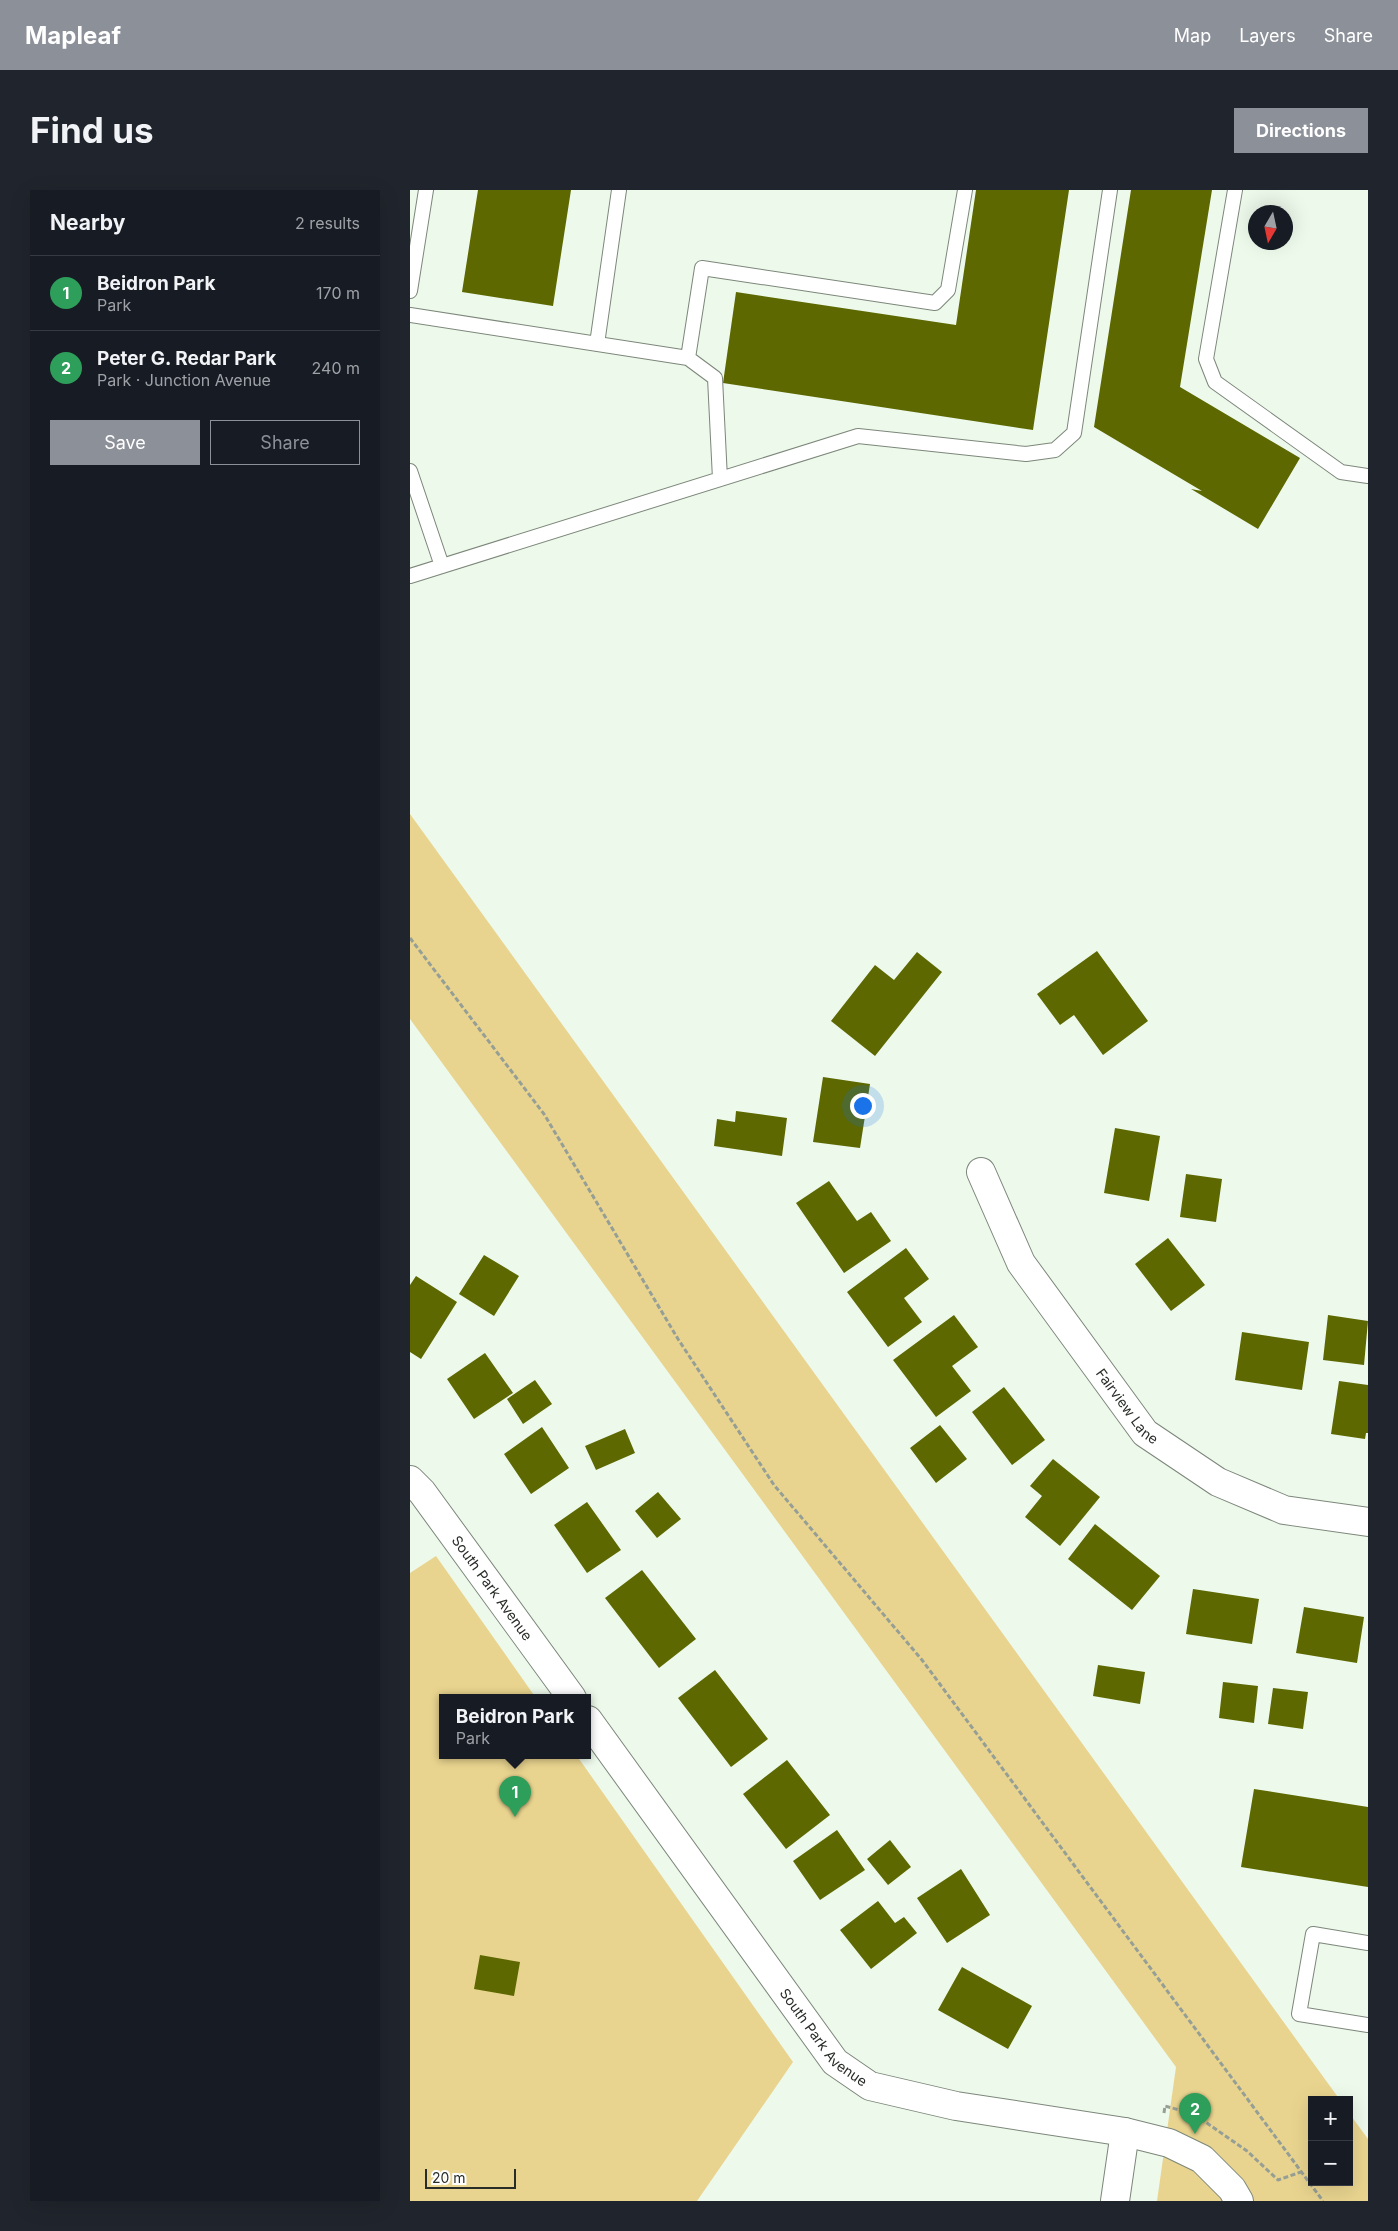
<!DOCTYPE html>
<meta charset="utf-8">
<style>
:root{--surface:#171b24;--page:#20242c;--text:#f1f3f6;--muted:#9ea1a6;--line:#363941;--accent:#8c9099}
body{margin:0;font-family:Inter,sans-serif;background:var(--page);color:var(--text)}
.controls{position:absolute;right:15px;bottom:15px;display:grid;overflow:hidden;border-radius:0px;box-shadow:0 5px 20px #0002}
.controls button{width:45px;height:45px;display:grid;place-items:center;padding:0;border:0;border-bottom:1px solid var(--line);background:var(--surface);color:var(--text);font:25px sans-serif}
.compass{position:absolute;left:838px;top:15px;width:45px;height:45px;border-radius:50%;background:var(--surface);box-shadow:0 5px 20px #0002;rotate:189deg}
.scale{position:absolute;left:15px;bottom:12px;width:91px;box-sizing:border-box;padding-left:5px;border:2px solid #292d28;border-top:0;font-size:14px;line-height:18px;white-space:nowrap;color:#292d28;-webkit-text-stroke:4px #fff;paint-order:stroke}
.you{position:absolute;left:452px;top:915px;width:18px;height:18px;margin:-12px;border:4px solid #fff;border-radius:50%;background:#1a73e8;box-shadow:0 0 0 8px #1a73e833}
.badge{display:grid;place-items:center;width:32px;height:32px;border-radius:50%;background:var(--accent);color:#fff;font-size:16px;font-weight:700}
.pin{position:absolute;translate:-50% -41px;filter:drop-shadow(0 1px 2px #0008)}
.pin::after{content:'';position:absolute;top:26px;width:18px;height:15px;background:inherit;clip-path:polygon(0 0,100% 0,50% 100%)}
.popup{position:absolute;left:29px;top:1504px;width:152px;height:65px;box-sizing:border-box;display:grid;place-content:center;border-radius:0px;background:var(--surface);filter:drop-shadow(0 1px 4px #0005);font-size:16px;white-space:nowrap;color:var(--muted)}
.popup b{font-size:19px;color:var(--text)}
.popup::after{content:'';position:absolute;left:50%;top:100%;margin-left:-10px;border:10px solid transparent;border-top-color:var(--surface)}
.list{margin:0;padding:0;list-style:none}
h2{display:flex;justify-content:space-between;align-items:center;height:65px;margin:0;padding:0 20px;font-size:21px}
h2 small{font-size:16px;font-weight:400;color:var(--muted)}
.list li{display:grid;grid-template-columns:32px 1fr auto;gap:15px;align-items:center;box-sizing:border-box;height:75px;padding:0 20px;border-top:1px solid var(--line)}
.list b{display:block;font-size:19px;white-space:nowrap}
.list p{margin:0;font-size:16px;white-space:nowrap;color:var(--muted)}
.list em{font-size:16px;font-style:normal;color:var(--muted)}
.actions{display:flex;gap:10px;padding:15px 20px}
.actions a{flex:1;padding:11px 0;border:1px solid var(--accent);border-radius:0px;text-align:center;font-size:18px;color:var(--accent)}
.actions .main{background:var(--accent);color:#fff}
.map{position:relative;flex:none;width:958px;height:2011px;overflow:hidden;border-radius:0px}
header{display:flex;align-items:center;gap:30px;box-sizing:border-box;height:70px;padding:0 25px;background:var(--accent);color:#fff}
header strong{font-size:24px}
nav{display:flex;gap:28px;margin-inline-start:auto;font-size:18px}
.intro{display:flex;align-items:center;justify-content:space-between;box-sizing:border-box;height:120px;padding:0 30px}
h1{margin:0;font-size:35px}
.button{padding:12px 22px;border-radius:0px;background:var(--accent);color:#fff;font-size:18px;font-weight:700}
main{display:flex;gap:30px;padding:0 30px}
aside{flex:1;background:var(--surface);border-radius:0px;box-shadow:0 5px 20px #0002}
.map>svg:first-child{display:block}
.green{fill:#e9d48f}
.building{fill:#5d6800}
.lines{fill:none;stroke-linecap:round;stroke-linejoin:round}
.lane-casing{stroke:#7c877a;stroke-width:16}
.street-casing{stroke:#7c877a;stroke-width:30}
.path{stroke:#969f95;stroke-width:3;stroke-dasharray:5 2.5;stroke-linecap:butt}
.lane{stroke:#fff;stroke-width:14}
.street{stroke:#fff;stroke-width:28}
.labels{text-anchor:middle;stroke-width:5;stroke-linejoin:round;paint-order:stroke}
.street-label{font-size:14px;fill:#292d28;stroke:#fff}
</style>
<header>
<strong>Mapleaf</strong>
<nav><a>Map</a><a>Layers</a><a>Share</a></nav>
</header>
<div class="intro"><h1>Find us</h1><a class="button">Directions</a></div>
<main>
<aside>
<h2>Nearby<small>2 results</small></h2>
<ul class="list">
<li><span class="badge" style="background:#2e9e5b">1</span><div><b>Beidron Park</b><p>Park</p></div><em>170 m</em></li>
<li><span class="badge" style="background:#2e9e5b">2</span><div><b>Peter G. Redar Park</b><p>Park · Junction Avenue</p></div><em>240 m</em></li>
</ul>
<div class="actions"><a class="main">Save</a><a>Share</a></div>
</aside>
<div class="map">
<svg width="958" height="2011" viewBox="0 0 958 2011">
<rect width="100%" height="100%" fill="#edf9eb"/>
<path class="green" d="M0,624L930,1910H902V1992H939V1923L958,1949V2011H747L766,1877L0,829Z
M26,1366L126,1508H32V1566H167L383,1872L287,2011H0V1383Z"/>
<path class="building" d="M68,0H161L143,116L52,102Z
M566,0H659L623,240L313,193L326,102L546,135Z
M721,0H802L770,197L890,268L848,339L781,299L792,301L684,237Z
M687,761L738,831L693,865L664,825L650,835L627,804Z
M507,762L532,782L465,866L421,831L465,775L484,790Z
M413,887L460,894L450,958L403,952Z
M326,921L377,928L372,966L304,956L307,929L325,932Z
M705,938L750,946L739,1011L694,1003Z
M776,984L812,989L806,1032L770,1027Z
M419,991L447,1031L461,1022L481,1051L434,1083L386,1013Z
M758,1048L795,1095L761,1121L725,1074Z
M496,1058L519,1089L494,1108L512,1132L478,1157L437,1102Z
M74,1065L109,1086L84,1126L49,1104Z
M6,1086L47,1112L11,1169L0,1162V1095Z
M544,1125L568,1157L542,1176L561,1201L526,1227L483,1170Z
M918,1125L958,1131L954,1175L913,1170Z
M832,1142L899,1152L892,1200L825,1190Z
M75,1163L103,1203L64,1229L37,1189Z
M125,1190L142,1214L113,1234L97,1209Z
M929,1191L958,1195V1243H956L955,1249L921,1244Z
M594,1197L635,1250L602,1275L562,1222Z
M530,1235L557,1269L526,1293L500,1258Z
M132,1237L159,1278L121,1304L94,1264Z
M215,1239L225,1263L186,1280L175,1256Z
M643,1269L690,1307L650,1356L615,1327L632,1306L620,1296Z
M248,1302L271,1329L247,1348L225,1321Z
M177,1312L211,1360L177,1383L144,1335Z
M685,1334L750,1386L722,1420L658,1369Z
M232,1380L286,1449L249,1478L195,1408Z
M783,1399L849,1409L842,1454L776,1444Z
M894,1417L954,1427L947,1473L886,1463Z
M688,1475L735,1482L730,1514L683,1506Z
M305,1480L358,1549L321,1577L268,1508Z
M813,1492L848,1496L844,1533L809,1528Z
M863,1498L898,1502L893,1539L858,1534Z
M377,1570L420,1625L376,1659L333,1604Z
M844,1599L958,1617V1697L831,1677Z
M427,1640L455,1680L410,1710L383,1671Z
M480,1650L501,1677L478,1695L457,1669Z
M551,1679L580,1725L537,1753L507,1708Z
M468,1711L485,1733L494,1727L507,1743L461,1779L430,1740Z
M70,1765L110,1772L104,1806L64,1799Z
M552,1777L622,1816L598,1859L528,1820Z"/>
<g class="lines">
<g class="lane-casing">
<path id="lane" d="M825,0L796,169L805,192L931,282L958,286
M0,101L16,0
M0,125L278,168
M187,154L209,0
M0,281L32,376
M310,289L305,188L278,168L292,78L525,113L538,100L555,0
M0,386L448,246L616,264L645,260L664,243L700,0
M958,1753L903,1744L889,1824L958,1835"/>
</g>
<g class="street-casing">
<g id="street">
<path id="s1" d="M571,982L611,1073L735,1243L808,1292L874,1320L958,1332"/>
<path id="s2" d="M0,1290L12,1302L162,1508"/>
<path id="s3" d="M178,1530L425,1872L460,1896L546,1916L715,1942L759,1953L792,1969L822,1999L829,2011"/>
<path d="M705,2011L715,1942"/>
</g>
</g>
<path class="path" d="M0,748L134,924L268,1149L364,1295L512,1470L913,2011
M754,1923L755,1916L784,1924L837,1961L868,1990L891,1982"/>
<use href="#lane" class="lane"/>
<use href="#street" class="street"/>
</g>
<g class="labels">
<g class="street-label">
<text dy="5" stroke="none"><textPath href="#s1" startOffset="278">Fairview Lane</textPath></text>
<text dy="5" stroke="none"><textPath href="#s2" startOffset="136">South Park Avenue</textPath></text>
<text dy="5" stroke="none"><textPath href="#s3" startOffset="396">South Park Avenue</textPath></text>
</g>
</g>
</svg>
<div class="controls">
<button>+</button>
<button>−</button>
</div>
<svg class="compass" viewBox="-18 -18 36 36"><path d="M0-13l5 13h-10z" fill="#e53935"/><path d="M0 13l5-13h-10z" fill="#9ea1a6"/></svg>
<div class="scale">20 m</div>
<div class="you"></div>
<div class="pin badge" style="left:105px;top:1627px;background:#2e9e5b">1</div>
<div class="popup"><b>Beidron Park</b>Park</div>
<div class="pin badge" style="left:785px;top:1944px;background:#2e9e5b">2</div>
</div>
</main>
